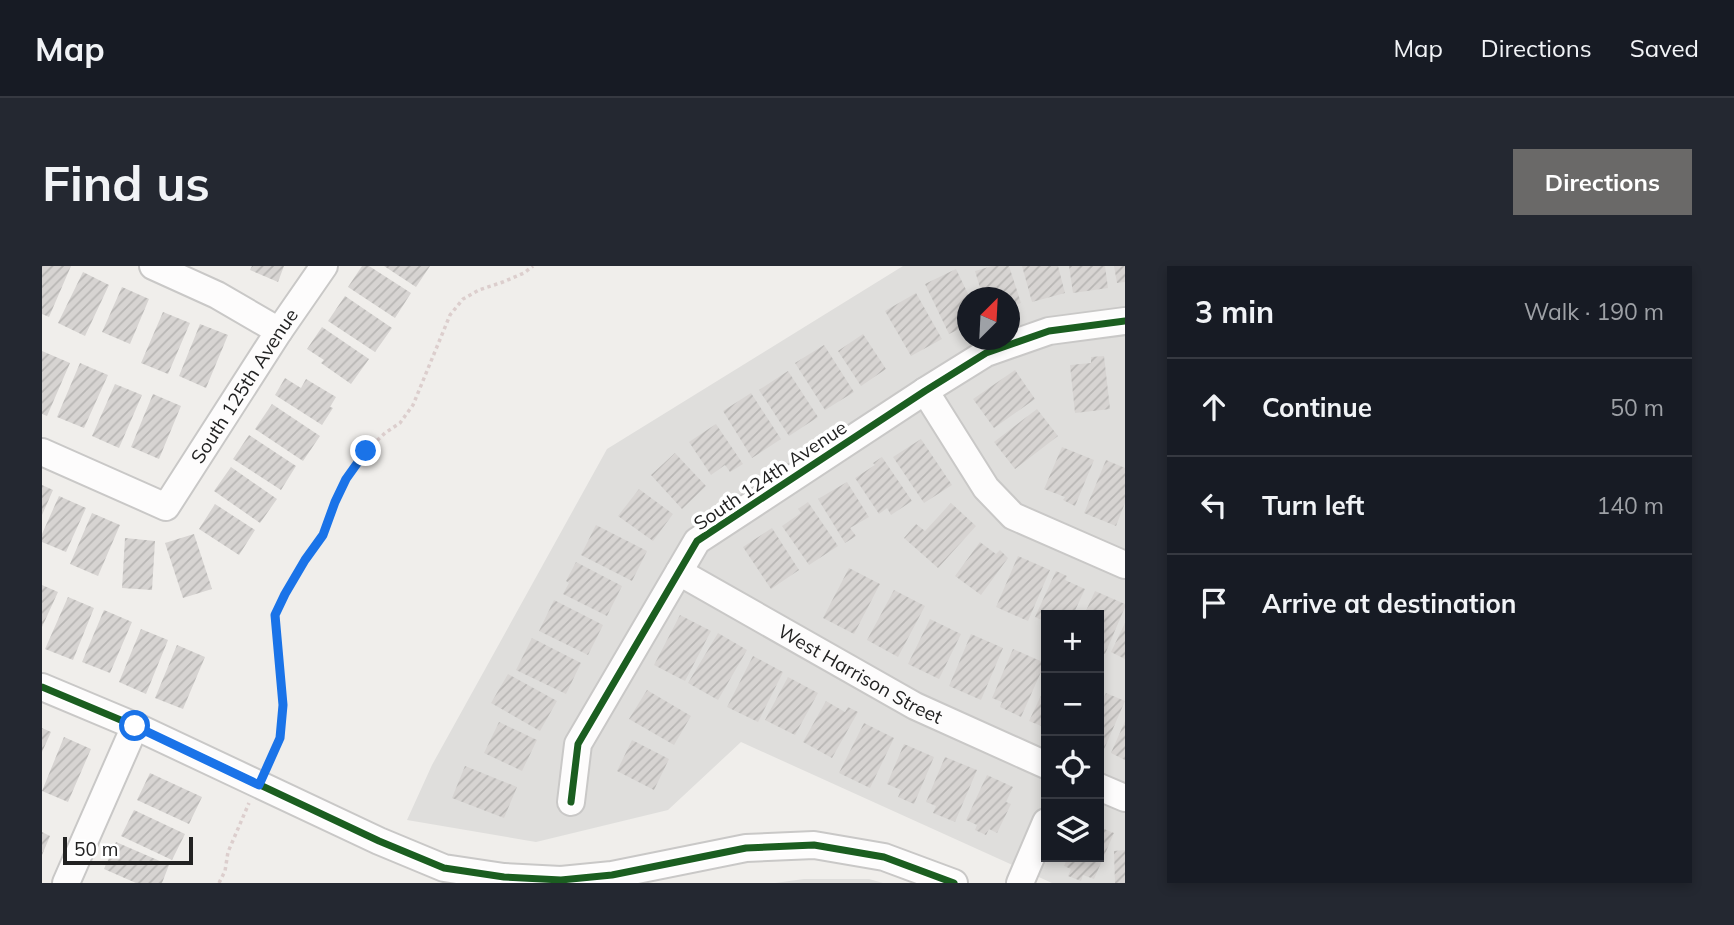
<!DOCTYPE html>
<meta charset="utf-8">
<style>
:root{--surface:#171b24;--page:#242831;--text:#f1f3f6;--muted:#9ea1a6;--line:#363941;--accent:#6a6968}
body{margin:0;font-family:Mulish,sans-serif;background:var(--page);color:var(--text)}
.controls{position:absolute;right:21px;bottom:21px;display:grid;overflow:hidden;border-radius:0px;box-shadow:0 4px 10px #0003}
.controls button{width:63px;height:63px;display:grid;place-items:center;padding:0;border:0;border-bottom:2px solid var(--line);background:var(--surface);color:var(--text);font:35px sans-serif}
.compass{position:absolute;left:915px;top:21px;width:63px;height:63px;border-radius:50%;background:var(--surface);box-shadow:0 4px 10px #0003;rotate:24deg}
.scale{position:absolute;left:21px;bottom:18px;width:130px;box-sizing:border-box;padding-left:7px;border:4px solid #222;border-top:0;font-size:19px;line-height:24px;white-space:nowrap;color:#222;-webkit-text-stroke:5px #fff;paint-order:stroke}
.stop{position:absolute;width:21px;height:21px;margin:-16px;border:5px solid #1a73e8;border-radius:50%;background:#fff}
.stop.end{background:#1a73e8;border-color:#fff;box-shadow:0 2px 7px #0008}
.list{margin:0;padding:0;list-style:none}
h2{display:flex;justify-content:space-between;align-items:center;height:91px;margin:0;padding:0 28px;font-size:30px}
h2 small{font-size:23px;font-weight:400;color:var(--muted)}
.list li{display:grid;grid-template-columns:46px 1fr auto;gap:21px;align-items:center;box-sizing:border-box;height:98px;padding:0 28px;border-top:2px solid var(--line)}
.list b{display:block;font-size:26px;white-space:nowrap}
.list em{font-size:23px;font-style:normal;color:var(--muted)}
.icon{flex:none;width:38px;height:38px;fill:none;stroke:currentColor;stroke-width:2;stroke-linecap:round;stroke-linejoin:round}
.map{position:relative;flex:none;width:1083px;height:617px;overflow:hidden;border-radius:0px}
header{display:flex;align-items:center;gap:42px;box-sizing:border-box;height:98px;padding:0 35px;background:var(--surface);border-bottom:2px solid var(--line)}
header strong{font-size:33px}
nav{display:flex;gap:38px;margin-inline-start:auto;font-size:24px}
.intro{display:flex;align-items:center;justify-content:space-between;box-sizing:border-box;height:168px;padding:0 42px}
h1{margin:0;font-size:49px}
.button{padding:18px 32px;border-radius:0px;background:var(--accent);color:#fff;font-size:24px;font-weight:700}
main{display:flex;gap:42px;padding:0 42px}
aside{flex:1;background:var(--surface);border-radius:0px;box-shadow:0 4px 10px #0003}
.map>svg:first-child{display:block}
.residential{fill:#dfdedc;fill-rule:evenodd}
.building{fill:url(#building-hatch)}
.lines{fill:none;stroke-linecap:round;stroke-linejoin:round}
.minor-casing{stroke:#c9c8c7;stroke-width:30}
.path{stroke:#dccecd;stroke-width:3.5;stroke-dasharray:3.5 3.5;stroke-linecap:butt}
.minor{stroke:#fdfcfc;stroke-width:26}
.cycleway-casing{stroke:#fff;stroke-width:11}
.cycleway{stroke:#1b5e20;stroke-width:7}
.route{stroke:#1a73e8;stroke-width:9}
.labels{text-anchor:middle;stroke-width:7;stroke-linejoin:round;paint-order:stroke}
.street-label{font-size:19px;fill:#222;stroke:#fff}
</style>
<header>
<strong>Map</strong>
<nav><a>Map</a><a>Directions</a><a>Saved</a></nav>
</header>
<div class="intro"><h1>Find us</h1><a class="button">Directions</a></div>
<main>
<div class="map">
<svg width="1083" height="617" viewBox="0 0 1083 617">
<defs>
<pattern id="building-hatch" width="6" height="6" patternUnits="userSpaceOnUse" patternTransform="scale(1.75)"><rect width="6" height="6" fill="#d7d4d2"/><path d="M-1 1l2-2M0 6l6-6M5 7l2-2" fill="none" stroke="#b8b6b4"/></pattern>
</defs>
<rect width="100%" height="100%" fill="#f0eeeb"/>
<path class="residential" d="M861,0H1083V617H1010L699,476L626,544L494,576L365,554L390,499L565,183ZM926,32H968V74H926ZM1004,349H1057V591H1004Z
M762,613H827L841,617H733Z"/>
<path class="building" d="M0,0H29L7,51L0,48Z
M210,0H242L236,16L208,4Z
M320,0H327L369,27L353,52L306,21Z
M342,0H388L374,21Z
M950,0H967L979,37L968,41V32H941L933,5Z
M980,0H1016L1023,27L990,36Z
M1027,0H1063L1066,22L1031,27Z
M1072,0H1083V16L1075,17Z
M914,3L928,32H926V59L907,68L883,18Z
M41,6L67,19L43,70L16,57Z
M80,21L107,33L88,78L60,66Z
M874,27L900,73L869,90L843,45Z
M303,30L350,62L333,86L286,55Z
M121,46L148,57L126,108L99,97Z
M158,58L186,69L164,122L137,110Z
M280,61L327,93L309,118L279,97L282,94L265,83Z
M821,68L844,103L819,120L796,85Z
M782,79L812,126L783,144L753,97Z
M0,85L28,97L5,150L0,148Z
M1062,90L1068,143L1033,147L1028,99L1049,97V91Z
M38,97L66,109L42,162L15,151Z
M973,104L993,133L952,162L931,133Z
M746,105L776,151L747,170L717,124Z
M243,112L259,122L264,113L294,131L288,141L291,142L280,159L233,129Z
M73,118L100,129L77,182L50,170Z
M709,127L739,173L710,192L681,145Z
M111,128L139,140L117,193L89,181Z
M230,138L278,170L261,195L213,163Z
M995,143L1016,170L973,203L952,176Z
M674,158L701,198L688,206L683,199L669,209L647,176Z
M207,169L254,200L239,224L191,193Z
M879,173L910,219L882,237L851,191Z
M1020,181L1052,194L1033,240L1021,234L1023,231L1002,223Z
M633,187L664,220L640,243L609,209Z
M840,191L870,235L849,249L845,242L837,248L813,212L833,199L831,197Z
M1064,194L1083,202V237L1074,260L1042,247Z
M189,201L235,233L218,257L172,225Z
M805,216L827,251L808,262L814,270L803,277L776,233Z
M0,219L11,224L0,249Z
M597,223L631,248L611,275L576,250Z
M17,230L44,242L24,286L0,276V268Z
M766,236L796,280L767,299L740,260L759,247L756,243Z
M909,237L934,260L896,302L862,272L874,258L883,265Z
M173,238L213,264L197,289L157,263Z
M50,247L78,259L56,310L28,298Z
M554,259L605,285L590,315L539,289Z
M730,262L757,304L729,323L701,281Z
M152,268L170,323L141,332L123,277Z
M83,272L113,275L110,324L80,322Z
M938,276L954,288L958,284L966,292L939,329L913,310Z
M976,290L1008,304L986,355L954,341Z
M534,296L580,320L565,350L521,328L527,317L524,315Z
M807,302L838,318L812,368L781,352Z
M1014,305L1025,310L1023,314L1043,323L1031,349H1004V356L993,351Z
M0,319L16,326L0,361Z
M852,324L883,340L856,391L825,374Z
M1053,325L1083,338V341L1063,388L1057,386V349H1042Z
M26,331L52,342L31,394L3,383Z
M512,334L561,359L546,389L497,365Z
M62,344L90,356L68,407L40,396Z
M638,349L669,365L643,415L612,399Z
M888,353L919,368L897,413L866,398Z
M1083,357V393L1069,386Z
M99,363L126,374L104,428L77,416Z
M676,367L705,384L676,434L646,417Z
M929,368L961,382L939,434L907,420Z
M490,372L539,397L524,428L474,404Z
M135,379L163,391L141,443L113,432Z
M971,383L1003,397L979,451L958,441L960,436L950,432Z
M711,390L741,406L716,456L685,441Z
M466,408L515,435L498,465L449,437Z
M746,411L776,427L753,469L723,454Z
M1004,419V462L987,455Z
M605,424L649,450L632,479L587,453Z
M1064,427L1083,435L1060,488L1057,487V432L1061,433Z
M784,435L803,446L806,441L816,446L790,492L761,476Z
M1083,455V494L1069,487Z
M457,456L495,474L480,505L442,487Z
M822,457L852,472L828,522L797,507Z
M0,462L9,466L0,486Z
M22,471L49,483L26,536L0,525Z
M590,474L627,493L612,524L575,505Z
M862,478L892,491L872,538L856,531L859,524L845,518Z
M903,491L935,504L913,556L891,547L894,540L884,536Z
M423,500L475,521L462,552L410,532Z
M108,507L160,531L147,558L95,534Z
M945,509L971,521L964,536L969,538L955,567L947,563L944,569L933,564L935,559L924,554Z
M92,544L143,568L130,594L79,570Z
M1057,561L1072,567L1052,613L1041,609L1039,615L1026,610L1029,603L1022,600L1026,591H1057Z
M0,566L8,570L0,589Z
M74,576L127,599L120,617H94L62,603Z
M1083,584V617H1073L1072,585Z"/>
<g class="lines">
<g class="minor-casing">
<g id="minor">
<path d="M111,0L175,29L237,65"/>
<path d="M883,125L944,222L971,250L1083,299"/>
<path id="s1" d="M0,186L124,241L237,65L282,0"/>
<path id="s2" d="M637,306L873,440L1004,499"/>
<path d="M0,421L93,460L337,575L402,602L462,611L519,614L570,609L704,582L772,579L842,591L912,617"/>
<path d="M1057,521L1083,532"/>
<path d="M529,536L536,478L655,275L883,125L944,87L1007,65L1083,55"/>
<path d="M24,617L93,460"/>
<path d="M978,617L1004,556"/>
</g>
</g>
<path class="path" d="M226,499L238,472L241,439L233,349L243,328L263,294L281,269L304,213L324,185L343,167L358,157L371,139L408,49L421,33L437,24L461,16L482,7L491,0
M177,617L183,605L186,586L207,537"/>
<use href="#minor" class="minor"/>
<g class="cycleway-casing">
<path id="cycleway" d="M0,421L93,460L337,575L402,602L462,611L519,614L570,609L704,582L772,579L842,591L912,617
M529,536L536,478L655,275L883,125L944,87L1007,65L1083,55"/>
</g>
<use href="#cycleway" class="cycleway"/>
</g>
<g class="lines">
<path class="route" d="M93,460L217,519L238,472L241,439L233,349L243,328L263,294L281,269L293,236L304,213L324,185"/>
</g>
<g class="labels">
<g class="street-label">
<text dy="7" stroke="none"><textPath href="#s1" startOffset="280">South 125th Avenue</textPath></text>
<text transform="translate(728 209) rotate(-34)" y="7">South 124th Avenue</text>
<text dy="7" stroke="none"><textPath href="#s2" startOffset="208">West Harrison Street</textPath></text>
</g>
</g>
</svg>
<div class="controls">
<button>+</button>
<button>−</button>
<button><svg class="icon" aria-label="locate" viewBox="0 0 24 24"><circle cx="12" cy="12" r="6"/><path d="M12 2v4M12 18v4M2 12h4M18 12h4"/></svg></button>
<button><svg class="icon" aria-label="layers" viewBox="0 0 24 24"><path d="M12 4l9 5-9 5-9-5zM3 14l9 5 9-5"/></svg></button>
</div>
<svg class="compass" viewBox="-18 -18 36 36"><path d="M0-13l5 13h-10z" fill="#e53935"/><path d="M0 13l5-13h-10z" fill="#9ea1a6"/></svg>
<div class="scale">50 m</div>
<div class="stop" style="left:93px;top:460px"></div>
<div class="stop end" style="left:324px;top:185px"></div>
</div>
<aside>
<h2>3 min<small>Walk · 190 m</small></h2>
<ul class="list">
<li><svg class="icon" aria-label="ahead" viewBox="0 0 24 24"><path d="M12 20V5M6 11l6-6 6 6"/></svg><div><b>Continue</b></div><em>50 m</em></li>
<li><svg class="icon" aria-label="left" viewBox="0 0 24 24"><path d="M17 20v-9H6M10 6l-5 5 5 5"/></svg><div><b>Turn left</b></div><em>140 m</em></li>
<li><svg class="icon" aria-label="arrive" viewBox="0 0 24 24"><path d="M6 21V4h12l-3 4 3 4H6"/></svg><div><b>Arrive at destination</b></div></li>
</ul>
</aside>
</main>
